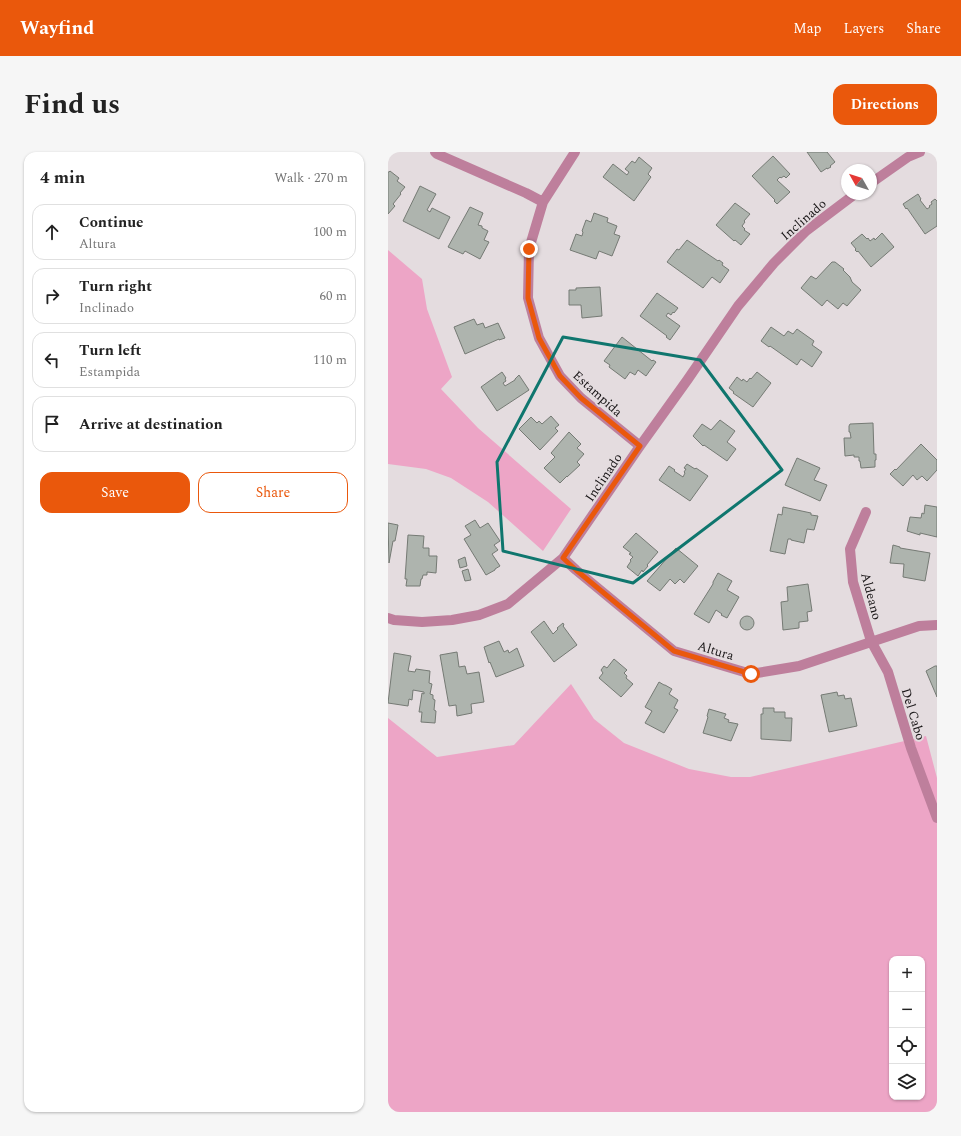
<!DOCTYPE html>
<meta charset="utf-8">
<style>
:root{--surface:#fff;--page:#f6f6f6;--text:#222;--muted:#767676;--line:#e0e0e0;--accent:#ea580c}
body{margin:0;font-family:Spectral,serif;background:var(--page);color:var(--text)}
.controls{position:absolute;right:12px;bottom:12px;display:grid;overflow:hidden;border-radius:8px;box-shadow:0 1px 3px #0004}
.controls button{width:36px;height:36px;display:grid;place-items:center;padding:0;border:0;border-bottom:1px solid var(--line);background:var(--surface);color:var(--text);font:20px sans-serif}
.compass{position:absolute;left:453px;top:12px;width:36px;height:36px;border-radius:50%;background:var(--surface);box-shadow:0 1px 3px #0004;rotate:309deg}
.stop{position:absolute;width:12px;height:12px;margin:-9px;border:3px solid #ea580c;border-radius:50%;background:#fff}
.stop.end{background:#ea580c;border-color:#fff;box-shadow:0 1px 4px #0008}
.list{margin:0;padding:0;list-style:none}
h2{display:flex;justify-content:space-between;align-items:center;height:52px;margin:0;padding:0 16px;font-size:17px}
h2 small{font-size:13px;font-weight:400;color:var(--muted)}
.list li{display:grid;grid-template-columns:26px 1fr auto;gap:12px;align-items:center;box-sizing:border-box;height:56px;margin:0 8px 8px;padding:0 8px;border:1px solid var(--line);border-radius:12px}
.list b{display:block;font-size:15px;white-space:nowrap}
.list p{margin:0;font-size:13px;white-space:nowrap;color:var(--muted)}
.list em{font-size:13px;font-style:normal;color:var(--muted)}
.actions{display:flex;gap:8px;padding:12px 16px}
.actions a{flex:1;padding:9px 0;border:1px solid var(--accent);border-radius:12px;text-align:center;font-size:14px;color:var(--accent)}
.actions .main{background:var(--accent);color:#fff}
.icon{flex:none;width:22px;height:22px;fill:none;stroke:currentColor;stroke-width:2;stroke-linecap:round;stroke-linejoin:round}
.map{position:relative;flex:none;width:549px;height:960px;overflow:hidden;border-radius:12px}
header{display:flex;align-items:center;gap:24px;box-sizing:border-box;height:56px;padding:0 20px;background:var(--accent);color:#fff}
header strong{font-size:19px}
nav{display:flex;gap:22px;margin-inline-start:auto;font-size:14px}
.intro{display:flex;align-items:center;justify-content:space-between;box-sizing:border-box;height:96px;padding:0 24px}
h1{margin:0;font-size:28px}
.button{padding:10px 18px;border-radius:12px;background:var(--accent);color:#fff;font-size:14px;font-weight:700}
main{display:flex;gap:24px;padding:0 24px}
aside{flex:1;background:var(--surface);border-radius:12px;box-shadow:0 1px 3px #0004}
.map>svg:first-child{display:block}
.green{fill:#eda5c6;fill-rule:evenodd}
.building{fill:#aeb4ae;stroke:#757a74}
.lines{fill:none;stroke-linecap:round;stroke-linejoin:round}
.minor{stroke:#be7f9c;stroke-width:10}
.route{stroke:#ea580c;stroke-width:5}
.marked{fill:none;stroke:#0f766e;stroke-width:3;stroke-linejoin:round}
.labels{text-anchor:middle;stroke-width:4;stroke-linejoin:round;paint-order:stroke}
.street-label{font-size:13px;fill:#181516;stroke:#e4dcdf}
</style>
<header>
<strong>Wayfind</strong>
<nav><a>Map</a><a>Layers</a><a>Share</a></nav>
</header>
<div class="intro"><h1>Find us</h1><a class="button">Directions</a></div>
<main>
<aside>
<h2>4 min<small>Walk · 270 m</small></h2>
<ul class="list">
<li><svg class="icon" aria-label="ahead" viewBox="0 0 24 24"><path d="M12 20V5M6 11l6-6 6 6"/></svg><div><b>Continue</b><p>Altura</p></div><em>100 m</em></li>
<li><svg class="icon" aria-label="right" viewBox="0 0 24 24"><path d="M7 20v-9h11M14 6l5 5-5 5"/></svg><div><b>Turn right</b><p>Inclinado</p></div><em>60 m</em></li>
<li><svg class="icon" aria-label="left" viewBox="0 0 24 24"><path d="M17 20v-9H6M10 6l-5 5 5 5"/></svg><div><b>Turn left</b><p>Estampida</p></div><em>110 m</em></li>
<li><svg class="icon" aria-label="arrive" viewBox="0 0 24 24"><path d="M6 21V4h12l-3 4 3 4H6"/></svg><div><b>Arrive at destination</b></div></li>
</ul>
<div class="actions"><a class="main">Save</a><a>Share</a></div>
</aside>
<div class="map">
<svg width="549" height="960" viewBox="0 0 549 960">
<rect width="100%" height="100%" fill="#e4dcdf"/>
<path class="green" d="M0,98L34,127L39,157L64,225L53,237L90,276L183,357L155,399L100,350L63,326L38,317L0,312Z
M183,532L206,567L236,591L301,617L343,625H362L538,584L549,626V960H0V566L49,605L126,593ZM504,807H534V945H504Z"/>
<path class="building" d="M419,0H439L447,10L442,14L443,15L439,17V16L433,20Z
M385,4L402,22L398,26L396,24L393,26L392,25L389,28L402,40L389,52L386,49L387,48L364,24Z
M251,5L264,16L260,22L263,25L246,49L215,25L225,12L239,23L241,20L237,17L244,9L247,11Z
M2,19L11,26L9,29L17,35L12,41L13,42L5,52L7,54L0,62V20H1Z
M32,34L48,42L39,58L42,60L44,56L62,65L51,87L15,69Z
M530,42L533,47L532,48L539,57L542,55L541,54L544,52L543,50L547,47L549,49V74L537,82L519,56L518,57L515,52Z
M347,51L362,62L356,69L357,70L354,74L357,77L356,78L362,82L353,93L347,88L346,89L328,73Z
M82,55L95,61L90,73L94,74V76L100,79L96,88L101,90L92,107L77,99L75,102L60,95Z
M206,61L220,66L219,70L229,74L226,82L232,84L224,104L211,99L208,107L182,98L188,82L194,84L195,80L194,79L198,68L203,70Z
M494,81L506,95L483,115L470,99L469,100L467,98L468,97L463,91L474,82L479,87L480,86L482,89L486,86L487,88Z
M299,88L330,109L331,108L335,111L334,113L341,118L332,131L324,125L315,136L279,110L289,97L291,98Z
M444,110H447L456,117L455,118L462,125L464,130L473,138L459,154L455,151L450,157L439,148L434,154L413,136L423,124L428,127Z
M212,135L214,164L194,166L193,153H181V138H188V136Z
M269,141L290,156L286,161L285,160L283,163L280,161L278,164L292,174L282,188L278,185L279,184L252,164Z
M86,167L89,173L95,171L97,176L110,171L117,186L111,188V187L77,202L66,175Z
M383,175L396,184L400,179L405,182L409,177L426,189L424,193L434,200L424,215L413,207L409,213L382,194L381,195L373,189Z
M234,185L264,209L265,208L268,210L258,224L250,218L247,223L242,220L237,227L221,215L222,213L216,209Z
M114,220L118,226L117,227L118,229L115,231L117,234L127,228V227L131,223L141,238L109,259L93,235Z
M369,220L383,231L365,255L345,241L346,240L341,236L349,225L354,229L355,227L359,230L362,226L363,227Z
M163,264L171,273L167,276L170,279L152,298L131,277L143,265L149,271L151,269L154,272Z
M332,268L347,279L339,290L348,297L339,309L316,293L315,294L305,284L314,272L323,278Z
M485,271L486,302H488V308H487V315L473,316L472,309H471V305H466V303L457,304L456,286H463L462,280H461V274L462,272Z
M181,280L193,292L189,296L196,302L189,310L192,313L179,325V324L172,331L156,316L167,305L163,301Z
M533,292L549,308V318L539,329L534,324L529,328L525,323L515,334L502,322L507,317L508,318Z
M409,306L432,316L426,328L439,333L432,349L397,333Z
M299,312L307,317L308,316L320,324L302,349L271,328L281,314L287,318L286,319L295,325L297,321L296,320L298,317L296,316Z
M537,353L549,355V385L532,381V383L519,379L522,365L533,366L534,361L536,362Z
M395,355L423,361V363L430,364L426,378L419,377L416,391L403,388V387H400L397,402L382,399L390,362L394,363Z
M87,368L92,376L100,371L112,389L106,393L110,398L104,402L112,414L107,417V418L98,423L76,387L83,383L77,374Z
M0,371L10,373L7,389H5L1,411Z
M248,381L270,400L259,413L260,414L255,420L254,418L250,424L239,415L243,409L242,408L245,405L241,402L243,401L235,395Z
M20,383L36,384L35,396H41V404H49L48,421L39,420V423H35L34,427H33L32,434H18L19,427H17Z
M505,393L512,395V396L542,401L537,429L515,425L516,412L502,411Z
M288,396L310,414L296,431L292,427L287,432L282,427L272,439L259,429Z
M77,405L79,414L72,416L70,408Z
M80,417L83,428L77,429L74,419Z
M330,421L344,429L339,438L351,445L339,466L333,463L334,462L328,458L321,471L306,462L325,432V430Z
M420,432L424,459L419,460L420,469L411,470V476L395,478L393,450L400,449L399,435Z
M352 471a7 7 0 1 1 14 0a7 7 0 1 1-14 0Z
M156,469L165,482L170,477L169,476L175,471L176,473L175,474L189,493L166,510L143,480Z
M111,489L116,500L120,498L121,501L129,496L136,514L108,525L102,510L101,511L96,495Z
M69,500L71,515L77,514L79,522L91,520L96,550L83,552L84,561L69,564L68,553L61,554L52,503Z
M6,501L23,504L20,519L27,520L28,517L42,519L41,531L44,532L42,542L45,543V547L47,548L46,558L48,559L47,571L33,570L34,560H31L34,541L36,542V540L25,538L24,548L21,547L20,554L0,551Z
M226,507L239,518L236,521L239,524L238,526L245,532L233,545L211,526L215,521L213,518L216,514L219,516Z
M547,514H549V545L538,519Z
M271,530L276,533H277L284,537L281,542L290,548L286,556L290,558L276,581L257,571L264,559L257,555Z
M449,540L450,544L456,543L457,547L463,546L469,574L441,580L433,543Z
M375,556H386V560H397V566H404L403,589L373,587V562H375Z
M321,557L338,562L336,566L341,568L340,570L350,572L343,589L315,581L320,565L319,564Z"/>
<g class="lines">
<path class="minor" d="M47,0L49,2L138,41L155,50
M187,0L155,50L141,97L140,146L151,186L172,224L193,246L252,294
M483,31L520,5L532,0
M478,360L462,397L465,430L483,489L500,520L523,596L549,666
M175,406L188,418L286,499L363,522L411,514L531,474L549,473
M0,466L6,468L34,470L64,468L91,463L120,452L175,406L252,294L300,227L350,154L386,111L418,79L467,42"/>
</g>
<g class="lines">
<path class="route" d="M141,97L140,146L151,186L172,224L193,246L252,294L175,406L188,418L286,499L363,522"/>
</g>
<path class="marked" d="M175,185L312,208L394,318L245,431L115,399L109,310Z"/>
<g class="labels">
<g class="street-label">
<text transform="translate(415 67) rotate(-41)" y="5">Inclinado</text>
<text transform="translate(210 241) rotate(42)" y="5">Estampida</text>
<text transform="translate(215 325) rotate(-56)" y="5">Inclinado</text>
<text transform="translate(484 444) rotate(75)" y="5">Aldeano</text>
<text transform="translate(328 498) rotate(17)" y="5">Altura</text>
<text transform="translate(526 562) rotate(73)" y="5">Del Cabo</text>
</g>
</g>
</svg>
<div class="controls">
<button>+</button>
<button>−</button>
<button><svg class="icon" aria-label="locate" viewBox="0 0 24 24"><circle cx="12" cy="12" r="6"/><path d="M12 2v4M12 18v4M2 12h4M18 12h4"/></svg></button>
<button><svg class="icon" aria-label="layers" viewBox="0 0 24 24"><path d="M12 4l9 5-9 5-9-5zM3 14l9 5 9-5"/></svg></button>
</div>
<svg class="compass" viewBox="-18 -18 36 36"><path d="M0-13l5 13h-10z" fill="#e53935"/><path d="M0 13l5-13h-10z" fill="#767676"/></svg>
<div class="stop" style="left:363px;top:522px"></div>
<div class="stop end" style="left:141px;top:97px"></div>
</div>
</main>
